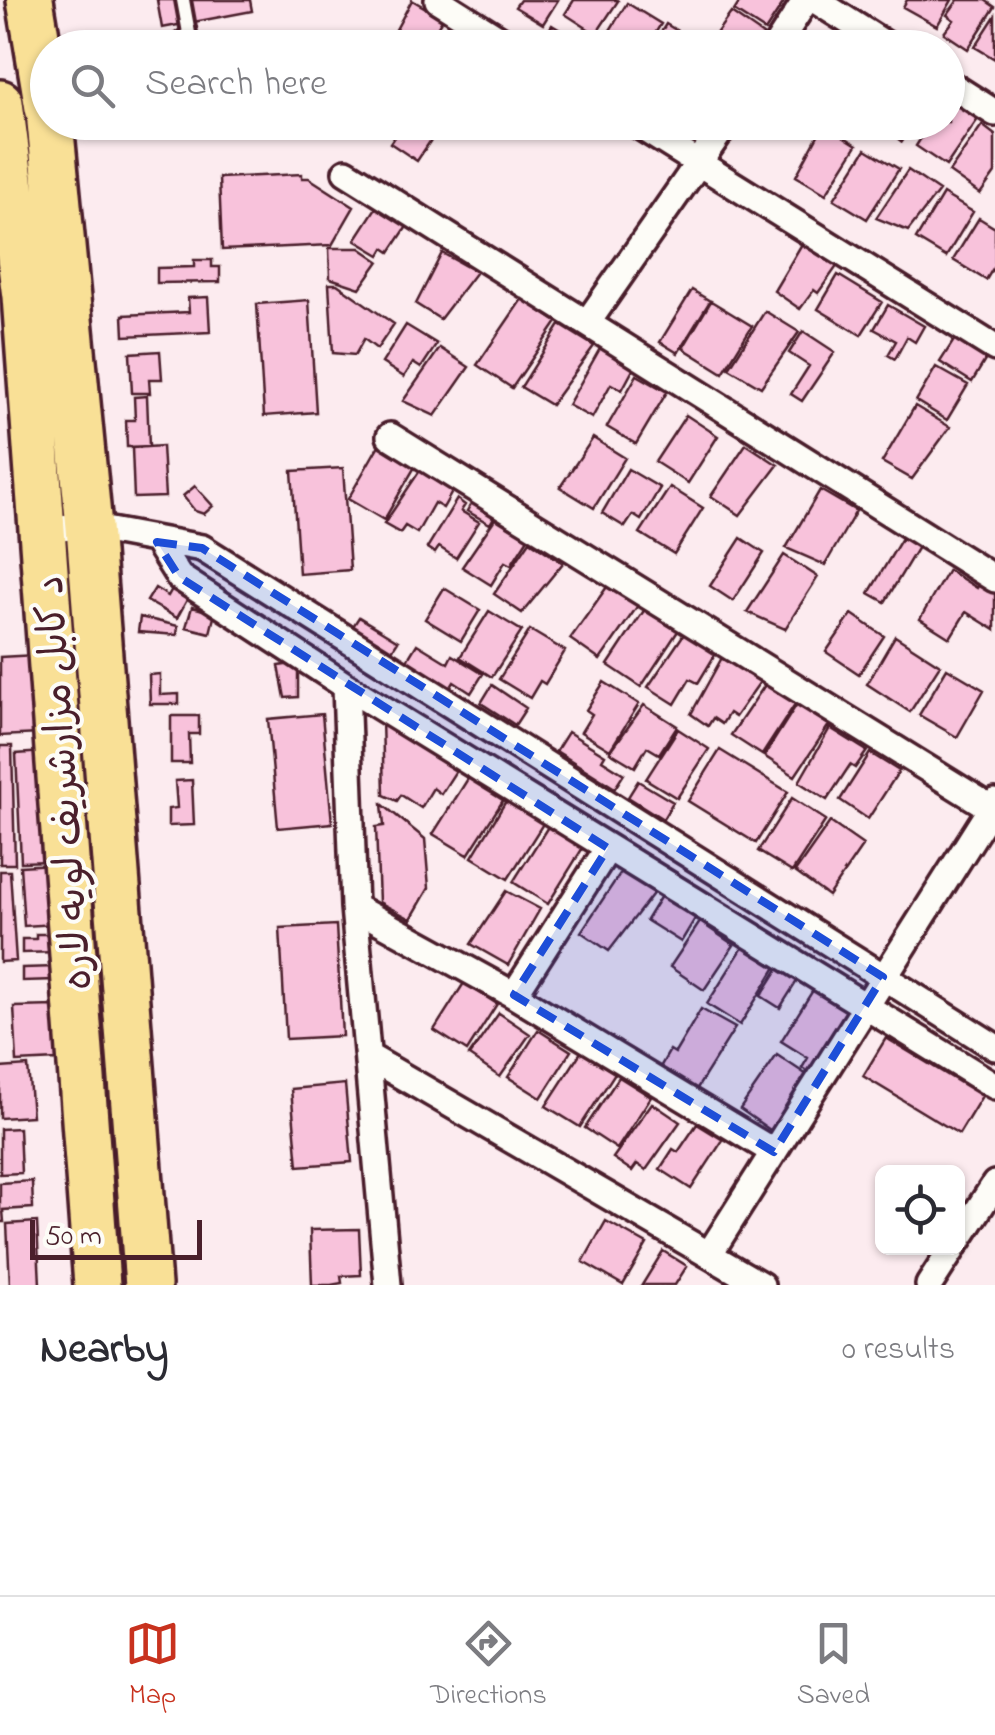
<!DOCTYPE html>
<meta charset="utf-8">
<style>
:root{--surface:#fff;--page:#f7f7f7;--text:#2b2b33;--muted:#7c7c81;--line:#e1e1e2;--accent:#c8321e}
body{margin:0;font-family:"Indie Flower","Playpen Sans Arabic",sans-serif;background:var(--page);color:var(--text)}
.controls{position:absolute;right:30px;bottom:30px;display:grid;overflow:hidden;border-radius:15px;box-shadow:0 2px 8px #0004}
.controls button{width:90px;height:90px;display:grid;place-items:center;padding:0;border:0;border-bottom:2px solid var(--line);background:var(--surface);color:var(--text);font:50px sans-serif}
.scale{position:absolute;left:30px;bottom:25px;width:172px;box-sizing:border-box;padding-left:10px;border:5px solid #4a1f2b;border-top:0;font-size:28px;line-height:35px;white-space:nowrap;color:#4a1f2b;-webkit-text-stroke:8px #fdfcf7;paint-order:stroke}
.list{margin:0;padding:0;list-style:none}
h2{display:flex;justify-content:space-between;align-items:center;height:130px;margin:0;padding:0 40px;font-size:42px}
h2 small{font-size:32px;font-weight:400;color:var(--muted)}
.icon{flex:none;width:55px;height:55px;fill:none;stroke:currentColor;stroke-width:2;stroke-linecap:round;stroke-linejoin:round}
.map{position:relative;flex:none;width:995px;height:1285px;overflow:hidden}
.search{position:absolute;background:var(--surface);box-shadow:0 2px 8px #0004;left:30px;right:30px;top:30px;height:110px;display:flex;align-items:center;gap:25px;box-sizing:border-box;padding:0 35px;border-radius:55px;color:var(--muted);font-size:38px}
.sheet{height:310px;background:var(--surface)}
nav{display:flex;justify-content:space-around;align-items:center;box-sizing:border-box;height:140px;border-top:2px solid var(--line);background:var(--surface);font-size:28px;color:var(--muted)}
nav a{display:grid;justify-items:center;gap:5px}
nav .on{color:var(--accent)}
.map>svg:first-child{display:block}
.building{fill:#f8c2db;stroke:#4a1f2b;stroke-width:2.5}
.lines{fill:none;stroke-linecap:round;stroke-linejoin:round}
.lane-casing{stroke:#4a1f2b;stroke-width:20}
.street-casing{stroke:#4a1f2b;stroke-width:32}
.highway-casing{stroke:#4a1f2b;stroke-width:52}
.lane{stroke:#fdfcf7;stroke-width:12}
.street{stroke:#fdfcf7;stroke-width:25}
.highway{stroke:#f9e096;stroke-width:45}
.marked{fill:#1d4ed8;fill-opacity:0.2;stroke:#1d4ed8;stroke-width:8;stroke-dasharray:20 12;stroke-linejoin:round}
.labels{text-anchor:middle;stroke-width:8;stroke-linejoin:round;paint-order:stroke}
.street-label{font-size:40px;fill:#4a1f2b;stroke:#fdfcf7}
</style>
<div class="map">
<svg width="995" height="1285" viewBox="0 0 995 1285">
<rect width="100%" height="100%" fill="#fcebef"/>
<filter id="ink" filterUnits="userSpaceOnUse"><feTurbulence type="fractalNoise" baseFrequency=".01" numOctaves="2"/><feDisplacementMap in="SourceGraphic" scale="20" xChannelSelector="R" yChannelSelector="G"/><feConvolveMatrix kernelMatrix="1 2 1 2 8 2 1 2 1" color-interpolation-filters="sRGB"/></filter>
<g filter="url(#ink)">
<path class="building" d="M157,0H250L252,11L162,28Z
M412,0L443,18L424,48H386Z
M520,0H558L543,24L515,7Z
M574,0H617L618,1L596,34L565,14Z
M741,0H782L784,2L765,31L734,11Z
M907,0H952L937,26L903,7Z
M958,0H985L995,7L968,49L944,33L954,20L947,15Z
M627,3L661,24L646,48H599Z
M731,13L763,35L754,48H724L712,39Z
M995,16V59L975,47Z
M666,24L705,48H651Z
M459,25L492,48H444Z
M552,25L567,34L564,38L580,48L540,45Z
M948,98L978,119L946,166L916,146L931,122H948Z
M404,122H443L417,161L390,143Z
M877,122H915L902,142Z
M824,124L857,145L826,194L796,176Z
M982,125L995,135V173L980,194L949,172Z
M866,149L899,169L867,219L834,199Z
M908,170L939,191L908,231L876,218Z
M302,174V178H309L354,207L332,245L222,250L219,178Z
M943,194L973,212L946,257L916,239Z
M379,203L408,225L390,252L384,248L380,255L355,240Z
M979,218L995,228V265L986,280L953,260Z
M806,237L843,258L818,293L814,290L800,309L774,291Z
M329,248H360L379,261L360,288L330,278Z
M442,253L476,272L440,319L416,304Z
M194,260H212V267H220V282L157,283V268L194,267Z
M838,275L882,302L861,335L818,309Z
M329,284H337L394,324L377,349L364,339L355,355L333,353Z
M692,290L710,301L678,353L660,342Z
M208,297L210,332L124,336L123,315L189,312L188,298Z
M522,299L557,322L512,388L477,365Z
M309,300L316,412L264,416L257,304Z
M711,301L752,326L723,373L683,348Z
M888,305L924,326L915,342L907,337L895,359L888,355L896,341L874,329Z
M765,311L799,332L761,387L729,368Z
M406,325L437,344L421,368L413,363L404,377L382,363Z
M560,325L594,346L551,405L521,387Z
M803,331L835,352L802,401L791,394L809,366L789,353Z
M958,334L989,354L972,382L940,362Z
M602,345L636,364L622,390L611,384L592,418L568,405Z
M440,348L469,367L435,416L403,401Z
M160,351L162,379H149L150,393H132L130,353Z
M936,367L968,385L947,420L916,401Z
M637,375L667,392L636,444L607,427Z
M147,396L149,446L127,447L126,420H135L134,397Z
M915,406L950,427L912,479L882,462Z
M686,415L718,436L688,483L655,462Z
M383,438L419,460L384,520L348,499Z
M593,438L625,458L594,508L560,487Z
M746,444L778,465L740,515L711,496Z
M162,446L165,497L134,498L132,448Z
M423,466L456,485L443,508L434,503L417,533L405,526L400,533L384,524Z
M343,468L350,570L299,574L292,471Z
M628,469L660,488L641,520L633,515L625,527L602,513Z
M195,486L213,506L204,514L195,511L183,496Z
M670,487L703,508L674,554L640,533Z
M820,490L856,511L825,565L786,548Z
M476,495L499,508L490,524L467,511Z
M457,499L465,505L461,511L479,522L456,558L439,547L435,553L427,548Z
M499,513L531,534L511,565L505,562L491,585L462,567Z
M741,538L764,553L733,601L710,586Z
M902,538L918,547L885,602L869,593Z
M530,541L563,563L522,613L494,594Z
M784,555L818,577L785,629L747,612Z
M948,570L977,588L981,581L995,590V630L966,612L950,638L920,619Z
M609,584L639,604L600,660L570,639Z
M155,588L168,596L172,589L188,598L177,618L147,601Z
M444,588L480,610L461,641L425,619Z
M192,607L215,613L210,633L186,627Z
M645,609L678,631L641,687L608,665Z
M489,611L522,631L492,677L460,657Z
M852,614L884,636L859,674L826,652Z
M140,617L178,626L177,635L138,632Z
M359,617L398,641L385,661L346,637Z
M530,630L565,651L545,684L540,681L530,698L499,679Z
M686,631L718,650L698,683L690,679L675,704L648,687Z
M895,636L940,665L910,712L867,684Z
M417,644L448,663L452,655L483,674L471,693L454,682L445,697L401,670Z
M724,654L762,679L735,717L729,713L722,724L713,718L708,726L691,714Z
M35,655L39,734L0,736V657Z
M298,663V697L285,698L279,666Z
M947,668L984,690L957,737L919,715Z
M160,674V695L179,694V704H150L149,675Z
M604,682L639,704L610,750L581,732L592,714L586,710Z
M767,682L797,701L762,755L731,735Z
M492,685L526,708L515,725L481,703Z
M797,704L829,725L795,776L764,756Z
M644,705L677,726L659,754L647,747L635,767L610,752Z
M322,714L332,823L278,828L268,719Z
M171,716H199V734H189L190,763H171Z
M382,719L459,766L441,794L433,788L421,808L401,795L397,801L384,795Z
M830,728L867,751L855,768L850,765L827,800L799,782Z
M678,729L709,749L677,798L646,779Z
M568,732L605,755L602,760L624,774L615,788L556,751Z
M0,746H12L15,864H0Z
M720,750L788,792L756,843L688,801Z
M44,752L50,861L21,862L16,754Z
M870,753L899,771L868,819L840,800Z
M469,777L504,799L468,855L433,834Z
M192,780L194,825L168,826V809L177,808L175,781Z
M638,781L673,802L663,819L628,797Z
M509,796L546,819L508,879L472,857Z
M792,798L826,820L792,872L758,851Z
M382,804L425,839L429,888L411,919L379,902L376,827L384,826Z
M830,822L863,845L828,896L795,872Z
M549,825L584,846L548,904L513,882Z
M53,864L56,924L24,926L20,866Z
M623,869L655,891L609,951L581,932Z
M0,871H10L16,961L0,962Z
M506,891L540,909L508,965L471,944Z
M664,891L699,912L681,942L646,920Z
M700,922L734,945L704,990L670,967Z
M336,925L342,1036L286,1039L280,928Z
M36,934H58L59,952L22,953V939H36Z
M745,944L778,964L740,1025L707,1004Z
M780,966L799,978L780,1008L761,996Z
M56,967V980L22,981V968Z
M464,983L497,1004L467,1051L434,1030Z
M815,987L855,1012L816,1076L802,1068L808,1058L781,1041Z
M55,1006L57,1060L17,1062L14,1007Z
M701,1009L735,1028L696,1090L659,1069L670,1050L675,1053Z
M499,1013L530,1034L500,1077L469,1056Z
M538,1030L571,1051L541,1098L508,1077Z
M886,1038L982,1096L959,1134L863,1076Z
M581,1052L615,1073L580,1127L546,1106Z
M777,1055L816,1081L773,1132L740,1109Z
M28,1066L32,1116L0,1118V1068Z
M619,1077L651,1097L617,1149L585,1128Z
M345,1084L352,1162L298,1166L291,1089Z
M652,1103L680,1122L646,1170L637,1164L632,1171L613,1158Z
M697,1124L723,1140L691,1189L660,1169L673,1149L678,1152Z
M19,1128L21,1173L0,1174V1129Z
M32,1181L33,1208L3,1210L4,1222H0V1183Z
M606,1221L647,1244L623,1285L583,1262Z
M37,1222L40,1285H10L7,1224Z
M359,1229L361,1275L341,1276L342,1283L331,1285H312L310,1230Z
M663,1251L687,1266L675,1285H642Z"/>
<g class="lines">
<g class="lane-casing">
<path id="lane" d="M170,48L189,33L183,0"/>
</g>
<g class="street-casing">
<path id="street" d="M438,0L514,48
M815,0L891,48
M775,48L806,0
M948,83L995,113
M633,122L995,348
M346,172L995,579
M587,323L727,122
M390,436L991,808
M44,528L89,527L202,548L995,1047
M157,542L179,577L346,686L995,1086
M346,686L354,907L388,1285
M354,907L514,995L774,1152
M514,995L608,848
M371,1058L761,1285
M958,1241L995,1184
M710,1253L995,802
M929,1285L953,1248"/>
</g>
<g class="highway-casing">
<path id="highway" d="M30,0L48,108
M0,103L25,296L97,1285
M50,122L89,527L148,1285"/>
</g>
<use href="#lane" class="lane"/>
<use href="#street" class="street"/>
<use href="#highway" class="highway"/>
</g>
</g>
<path class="marked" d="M157,542L202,548L883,977L774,1152L514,995L608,848L179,577Z"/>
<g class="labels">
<g class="street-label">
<text transform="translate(62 783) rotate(-94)" y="14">د کابل مزارشریف لویه لاره</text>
</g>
</g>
</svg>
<div class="controls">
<button><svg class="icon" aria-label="locate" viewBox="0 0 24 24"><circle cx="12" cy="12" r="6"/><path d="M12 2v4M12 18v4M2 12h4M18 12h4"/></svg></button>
</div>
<div class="scale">50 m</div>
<div class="search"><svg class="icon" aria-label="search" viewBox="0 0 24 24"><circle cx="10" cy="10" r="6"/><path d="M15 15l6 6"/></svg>Search here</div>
</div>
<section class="sheet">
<h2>Nearby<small>0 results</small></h2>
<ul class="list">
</ul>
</section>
<nav>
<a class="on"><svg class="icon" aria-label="map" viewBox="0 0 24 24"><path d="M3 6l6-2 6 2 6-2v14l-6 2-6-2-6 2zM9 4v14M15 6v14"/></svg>Map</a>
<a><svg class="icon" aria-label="directions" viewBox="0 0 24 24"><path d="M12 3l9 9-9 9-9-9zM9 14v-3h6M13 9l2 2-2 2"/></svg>Directions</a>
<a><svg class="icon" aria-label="saved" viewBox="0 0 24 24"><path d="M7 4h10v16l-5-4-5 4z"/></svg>Saved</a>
</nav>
